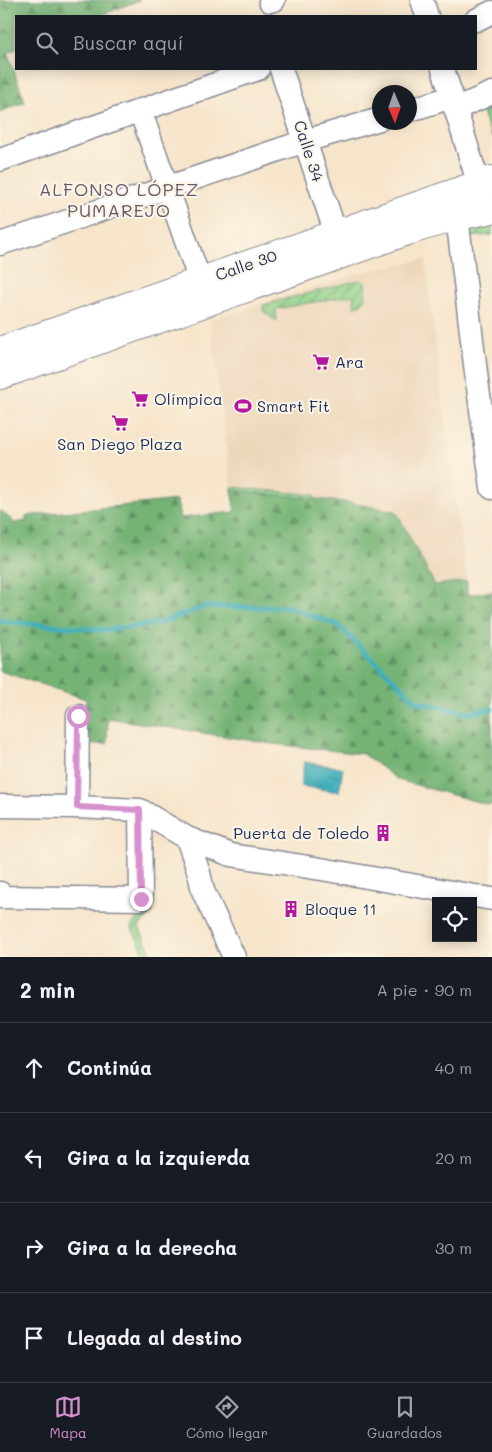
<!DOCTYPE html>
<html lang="es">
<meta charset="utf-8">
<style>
:root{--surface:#171b24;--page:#20242c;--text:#f1f3f6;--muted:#9ea1a6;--line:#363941;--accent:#d690ce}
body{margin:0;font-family:Mali,sans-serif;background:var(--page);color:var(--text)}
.controls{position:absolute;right:15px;bottom:15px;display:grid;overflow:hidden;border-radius:0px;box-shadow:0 2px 12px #0003}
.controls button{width:45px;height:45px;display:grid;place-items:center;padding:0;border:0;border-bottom:1px solid var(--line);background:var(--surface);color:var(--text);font:25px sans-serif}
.compass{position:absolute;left:372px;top:85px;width:45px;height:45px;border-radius:50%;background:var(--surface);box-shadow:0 2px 12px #0003;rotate:178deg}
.stop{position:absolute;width:15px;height:15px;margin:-11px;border:4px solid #d690ce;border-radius:50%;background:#fff}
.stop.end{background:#d690ce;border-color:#fff;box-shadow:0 1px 5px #0008}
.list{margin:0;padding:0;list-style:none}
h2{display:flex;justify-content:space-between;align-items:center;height:65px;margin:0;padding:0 20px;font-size:21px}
h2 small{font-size:16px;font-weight:400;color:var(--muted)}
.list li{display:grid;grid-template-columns:32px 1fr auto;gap:15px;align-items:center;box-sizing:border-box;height:90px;padding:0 20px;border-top:1px solid var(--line)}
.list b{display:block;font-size:19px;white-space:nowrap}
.list em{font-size:16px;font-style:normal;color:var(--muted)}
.icon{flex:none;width:28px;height:28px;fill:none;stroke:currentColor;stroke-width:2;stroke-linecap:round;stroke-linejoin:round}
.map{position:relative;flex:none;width:492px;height:957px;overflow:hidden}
.search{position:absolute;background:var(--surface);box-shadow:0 2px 12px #0003;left:15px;right:15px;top:15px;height:55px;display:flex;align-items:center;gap:12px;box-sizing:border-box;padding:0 18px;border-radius:0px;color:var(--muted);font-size:19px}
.sheet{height:425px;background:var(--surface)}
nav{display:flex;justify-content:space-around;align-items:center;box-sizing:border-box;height:70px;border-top:1px solid var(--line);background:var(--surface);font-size:14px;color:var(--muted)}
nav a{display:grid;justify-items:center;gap:2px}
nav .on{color:var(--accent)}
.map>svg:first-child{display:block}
.built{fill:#edd7bb}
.forest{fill:url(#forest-firs);stroke:#48716a}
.garden{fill:url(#garden-furrows);stroke:#568074}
.water{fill:url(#water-ripples);stroke:#2d6f8c}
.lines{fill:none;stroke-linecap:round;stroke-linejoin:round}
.stream{stroke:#3fafb9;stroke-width:5}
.minor-casing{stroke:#888a94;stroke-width:25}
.major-casing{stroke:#888a94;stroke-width:30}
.minor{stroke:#fff;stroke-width:22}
.major{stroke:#fff;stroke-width:28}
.route{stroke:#d690ce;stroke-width:6}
.labels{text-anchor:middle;stroke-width:4;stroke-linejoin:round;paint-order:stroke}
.street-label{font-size:16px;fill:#1b2f5e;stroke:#fcf5e5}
.poi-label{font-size:16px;fill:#1b2f5e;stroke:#fcf5e5;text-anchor:start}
.neighbourhood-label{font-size:18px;letter-spacing:1px;fill:#655d6e;stroke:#fcf5e5}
</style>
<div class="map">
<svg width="492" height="957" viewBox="0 0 492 957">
<defs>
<pattern id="forest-firs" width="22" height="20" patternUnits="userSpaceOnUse" patternTransform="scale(1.25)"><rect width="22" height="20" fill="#74b375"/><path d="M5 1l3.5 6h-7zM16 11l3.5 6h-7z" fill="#5e9263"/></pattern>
<pattern id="garden-furrows" width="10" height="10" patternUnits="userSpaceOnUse" patternTransform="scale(1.25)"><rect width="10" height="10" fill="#90d189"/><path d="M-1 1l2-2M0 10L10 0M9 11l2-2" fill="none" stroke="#75aa73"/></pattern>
<pattern id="water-ripples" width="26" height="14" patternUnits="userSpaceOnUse" patternTransform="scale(1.25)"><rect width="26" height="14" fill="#3fafb9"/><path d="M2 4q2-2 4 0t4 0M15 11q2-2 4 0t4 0" fill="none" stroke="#348f9a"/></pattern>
</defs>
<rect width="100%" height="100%" fill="#fcf5e5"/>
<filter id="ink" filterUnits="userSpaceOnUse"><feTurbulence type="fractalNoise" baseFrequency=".02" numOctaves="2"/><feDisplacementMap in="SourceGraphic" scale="10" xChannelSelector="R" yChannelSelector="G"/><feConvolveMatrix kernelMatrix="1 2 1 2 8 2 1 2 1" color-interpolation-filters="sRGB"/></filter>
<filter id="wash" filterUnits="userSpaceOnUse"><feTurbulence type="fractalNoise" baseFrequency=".0096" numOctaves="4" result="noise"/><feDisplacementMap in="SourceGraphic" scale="20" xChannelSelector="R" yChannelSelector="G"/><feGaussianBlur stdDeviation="1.12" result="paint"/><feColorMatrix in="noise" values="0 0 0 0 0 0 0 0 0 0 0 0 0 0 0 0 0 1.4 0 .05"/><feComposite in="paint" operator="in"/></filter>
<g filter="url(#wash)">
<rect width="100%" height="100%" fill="#f6e5cb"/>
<path class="built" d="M425,259L449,453L467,581L435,585L396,511L345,502L232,490L210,319L239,311L252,306L369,271Z"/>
<path class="forest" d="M0,0H140L99,16H16V49L8,53L25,102L0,112Z
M232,490L345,502L396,511L435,585L467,581V595L492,591V804L489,805L398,780L363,754L273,744L108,718L107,744H86V699L0,671V510L15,523L26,521V516L177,500L180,518L235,512Z"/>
<path class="garden" d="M492,101V138L479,106Z
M492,222V235L469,237V231L471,227Z
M359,280L365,283L366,298L362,303L355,307L353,295L276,309V321L263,311V305Z
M232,487L314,495V499L232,490Z
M148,887L153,913L139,927L153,957H146L131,927L144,907Z"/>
<path class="water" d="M304,762L343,768L339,792L301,786Z"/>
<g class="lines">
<path class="stream" d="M0,621L104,630L159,623L204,607H288L338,625L417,702L468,713L492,709"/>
</g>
</g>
<g filter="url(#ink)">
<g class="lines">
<g class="minor-casing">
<path id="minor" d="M422,0L427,16
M270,1L274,0
M476,20L492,12
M281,69L336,234
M443,69L479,185
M455,109L492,93
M140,110L200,281
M410,110L452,97
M0,160L258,69
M457,216L477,381L492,488
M0,244L305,141L380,119
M0,806L77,807L140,810L187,838L231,855L321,869L492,899
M77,807L78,716
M187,838L199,873L203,891L234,957
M0,893V897L141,899L140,810"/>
</g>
<g class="major-casing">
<path id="major" d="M0,351L492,180
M0,375L407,231L457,216L492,209"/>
</g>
<use href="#minor" class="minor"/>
<use href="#major" class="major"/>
</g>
</g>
<g class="lines" filter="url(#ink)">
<path class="route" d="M78,716L77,807L140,810L141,899"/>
</g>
<defs>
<g id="supermarket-bare" transform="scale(1.35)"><path d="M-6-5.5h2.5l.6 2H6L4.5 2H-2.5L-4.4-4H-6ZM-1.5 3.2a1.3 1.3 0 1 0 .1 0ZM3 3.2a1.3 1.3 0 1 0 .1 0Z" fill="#b5179e" stroke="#fcf5e5" stroke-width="2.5" paint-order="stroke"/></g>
<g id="stadium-bare" transform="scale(1.35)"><path d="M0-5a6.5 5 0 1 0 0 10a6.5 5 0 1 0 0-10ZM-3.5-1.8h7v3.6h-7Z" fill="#b5179e" stroke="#fcf5e5" stroke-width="2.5" paint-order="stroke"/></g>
<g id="building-bare" transform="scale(1.35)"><path d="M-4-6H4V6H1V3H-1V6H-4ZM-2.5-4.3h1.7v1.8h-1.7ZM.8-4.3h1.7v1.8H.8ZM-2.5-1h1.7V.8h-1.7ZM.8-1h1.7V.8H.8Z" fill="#b5179e" stroke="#fcf5e5" stroke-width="2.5" paint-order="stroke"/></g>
</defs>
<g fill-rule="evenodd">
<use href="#supermarket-bare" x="321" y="362"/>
<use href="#supermarket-bare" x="140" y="399"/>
<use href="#stadium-bare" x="243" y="406"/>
<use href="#supermarket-bare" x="120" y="423"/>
<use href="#building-bare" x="383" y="833"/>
<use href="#building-bare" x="291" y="909"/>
</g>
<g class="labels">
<g class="street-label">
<text transform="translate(309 151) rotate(72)" y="6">Calle 34</text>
<text transform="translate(246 265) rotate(-19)" y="6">Calle 30</text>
</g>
<g class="poi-label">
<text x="335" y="368">Ara</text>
<text x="154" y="405">Olímpica</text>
<text x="257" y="412">Smart Fit</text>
<text x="120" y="450" text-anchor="middle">San Diego Plaza</text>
<text x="369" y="839" text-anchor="end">Puerta de Toledo</text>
<text x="305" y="915">Bloque 11</text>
</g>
<g class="neighbourhood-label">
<text x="119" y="196">ALFONSO LÓPEZ<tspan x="119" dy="21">PUMAREJO</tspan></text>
</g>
</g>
</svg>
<div class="controls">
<button><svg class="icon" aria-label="locate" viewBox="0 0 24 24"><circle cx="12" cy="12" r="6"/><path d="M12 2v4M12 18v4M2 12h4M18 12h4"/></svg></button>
</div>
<svg class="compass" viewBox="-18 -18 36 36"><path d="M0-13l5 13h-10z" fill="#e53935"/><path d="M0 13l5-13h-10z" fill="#9ea1a6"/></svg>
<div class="stop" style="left:78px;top:716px"></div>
<div class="stop end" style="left:141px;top:899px"></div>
<div class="search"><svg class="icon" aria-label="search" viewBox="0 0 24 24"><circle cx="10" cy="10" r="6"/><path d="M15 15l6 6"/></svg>Buscar aquí</div>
</div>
<section class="sheet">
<h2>2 min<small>A pie · 90 m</small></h2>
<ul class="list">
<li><svg class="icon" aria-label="ahead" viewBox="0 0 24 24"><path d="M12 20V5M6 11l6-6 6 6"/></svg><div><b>Continúa</b></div><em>40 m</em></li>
<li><svg class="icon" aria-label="left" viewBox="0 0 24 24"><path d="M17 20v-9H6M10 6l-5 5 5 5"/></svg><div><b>Gira a la izquierda</b></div><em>20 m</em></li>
<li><svg class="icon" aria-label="right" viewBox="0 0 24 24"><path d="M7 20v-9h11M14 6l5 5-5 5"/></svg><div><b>Gira a la derecha</b></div><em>30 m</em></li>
<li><svg class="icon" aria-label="arrive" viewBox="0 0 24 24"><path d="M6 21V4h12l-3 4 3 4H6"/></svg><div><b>Llegada al destino</b></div></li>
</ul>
</section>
<nav>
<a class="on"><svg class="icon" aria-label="map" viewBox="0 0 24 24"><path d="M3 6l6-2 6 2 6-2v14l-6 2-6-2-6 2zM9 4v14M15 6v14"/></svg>Mapa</a>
<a><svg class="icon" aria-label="directions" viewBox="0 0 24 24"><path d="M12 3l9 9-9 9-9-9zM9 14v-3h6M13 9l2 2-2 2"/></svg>Cómo llegar</a>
<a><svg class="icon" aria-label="saved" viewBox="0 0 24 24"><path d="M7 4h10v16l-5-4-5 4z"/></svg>Guardados</a>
</nav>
